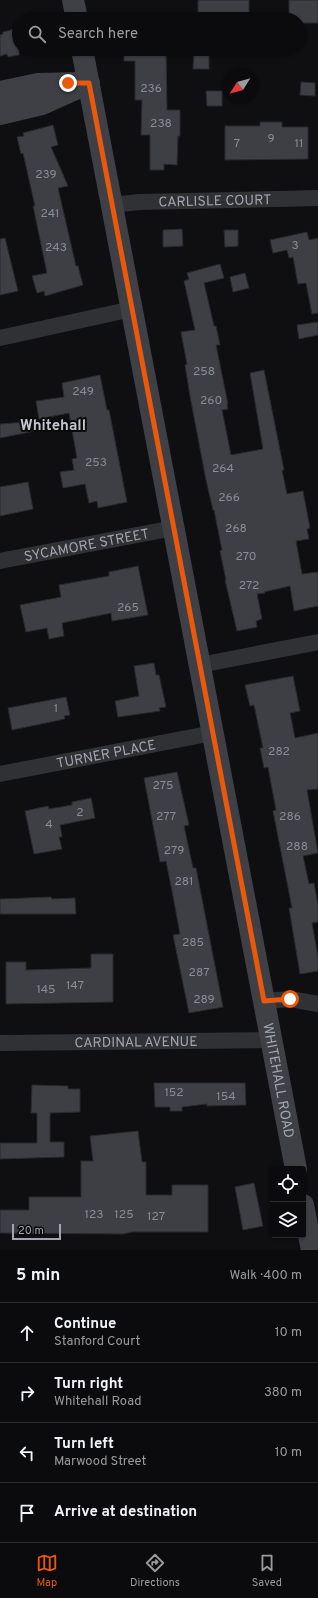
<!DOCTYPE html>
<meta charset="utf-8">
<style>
:root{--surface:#0b0b0d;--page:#141416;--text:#f1f3f6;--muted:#9a9b9d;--line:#2b2b2e;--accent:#ea580c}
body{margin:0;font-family:Overpass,sans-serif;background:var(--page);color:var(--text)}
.controls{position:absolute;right:12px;bottom:12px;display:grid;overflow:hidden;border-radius:4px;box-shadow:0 1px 3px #0004}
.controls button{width:36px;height:36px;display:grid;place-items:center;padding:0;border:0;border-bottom:1px solid var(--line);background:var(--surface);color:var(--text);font:20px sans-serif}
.compass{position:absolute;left:222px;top:68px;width:36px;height:36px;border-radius:50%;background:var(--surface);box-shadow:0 1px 3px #0004;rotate:233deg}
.scale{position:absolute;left:12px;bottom:10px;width:49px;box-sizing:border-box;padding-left:4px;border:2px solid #a1a5b1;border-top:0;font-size:11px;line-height:14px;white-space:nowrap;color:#a1a5b1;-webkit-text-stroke:3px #0a0a0b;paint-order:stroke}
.stop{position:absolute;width:12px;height:12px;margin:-9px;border:3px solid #ea580c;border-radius:50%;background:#fff}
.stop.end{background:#ea580c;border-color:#fff;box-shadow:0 1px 4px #0008}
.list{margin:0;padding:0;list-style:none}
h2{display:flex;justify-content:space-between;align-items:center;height:52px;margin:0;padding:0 16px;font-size:17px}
h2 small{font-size:13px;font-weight:400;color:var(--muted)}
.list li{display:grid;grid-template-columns:26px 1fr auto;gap:12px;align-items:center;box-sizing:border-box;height:60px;padding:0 16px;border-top:1px solid var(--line)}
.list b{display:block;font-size:15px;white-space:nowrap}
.list p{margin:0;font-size:13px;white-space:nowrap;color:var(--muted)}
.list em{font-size:13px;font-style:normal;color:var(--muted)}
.icon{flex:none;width:22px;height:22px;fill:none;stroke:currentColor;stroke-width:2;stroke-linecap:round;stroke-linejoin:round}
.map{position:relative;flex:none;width:318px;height:1250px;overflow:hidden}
.search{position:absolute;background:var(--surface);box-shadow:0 1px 3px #0004;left:12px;right:12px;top:12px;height:44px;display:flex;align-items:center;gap:10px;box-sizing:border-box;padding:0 14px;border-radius:22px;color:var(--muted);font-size:15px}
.sheet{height:292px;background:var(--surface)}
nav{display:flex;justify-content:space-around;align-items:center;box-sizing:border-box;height:56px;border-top:1px solid var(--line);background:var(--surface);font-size:11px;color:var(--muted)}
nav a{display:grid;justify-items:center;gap:2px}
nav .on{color:var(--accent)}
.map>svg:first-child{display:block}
.building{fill:#3e3f44;stroke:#2a292d}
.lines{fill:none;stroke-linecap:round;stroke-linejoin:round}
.street{stroke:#303135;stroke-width:16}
.secondary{stroke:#3e4045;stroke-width:22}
.route{stroke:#ea580c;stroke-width:5}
.labels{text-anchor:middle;stroke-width:4;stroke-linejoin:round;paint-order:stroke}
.number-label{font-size:12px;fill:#888c96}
.street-label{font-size:14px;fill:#a1a5b1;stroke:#0a0a0b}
.neighbourhood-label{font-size:15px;font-weight:bold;fill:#c1c4cd;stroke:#0a0a0b}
</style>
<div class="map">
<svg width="318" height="1250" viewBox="0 0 318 1250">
<rect width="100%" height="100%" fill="#0f0f11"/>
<path class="building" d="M198,0H249V16H217V19H198Z
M289,0H318V23H299V19H289Z
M19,28V55L8,57L7,54L0,56V35L3,34V32Z
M124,49H166L167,110H180V136H178L177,165L164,164V170H150V135H141L142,100H135V61H124Z
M194,53L209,54V69H193Z
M301,82L315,83V96L300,95Z
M206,91H222V106H207Z
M260,122H282V127H308V159L225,160V126H260Z
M53,125L58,145L51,147L68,186L58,188L76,266H78L83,285L45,296L44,291L37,293L32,276L47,273L33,206H35L23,153L21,154L17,137L24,136L23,133Z
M182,229L183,246L163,247V230Z
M224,230H238V246L225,247Z
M307,232L309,240L318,238V313L312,314L306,283L298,284L293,257L289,258L287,250L273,253L270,240Z
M5,238L18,291L0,295V239Z
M220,264L224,278L204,283L214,326H216L220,345H216L228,404H227L228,409L222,410L231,455L263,449L250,373L264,370L284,470H282L287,494L303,491L310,528L307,529L309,539L296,541L302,574L318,572V606L294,611L290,586L264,592L265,593L257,594L262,619L256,621L257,627L237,631L225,580H226L220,551L222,550L214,510H213L206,480L190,396L185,365L187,364L181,332L195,330L184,281L189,279L187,273Z
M245,273L249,288L233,292L230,277Z
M318,322V335L299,339L297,325Z
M100,375L107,410H109L127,502L98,508L97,501L89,503L85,484L63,488L60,472L74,470L72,459L77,458L69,413L39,419L36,401L64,397L62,383Z
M39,421L40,430L0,438V424Z
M28,482L33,509L0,516V487Z
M138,566L148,615L112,621L111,613L62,623L64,636L49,639L47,628L26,632L20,605L61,597L59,585L109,576V572Z
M154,663L156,675H159L166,707L159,708L160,711L118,717L115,701L139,696L134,666Z
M293,676L300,711L290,713L295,738L318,733V789L307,790L318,853L303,856L309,884L314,883L318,905V922L312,923L318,957V971L300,974L289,908H292L273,811L276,810L268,767L264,768L260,748H263L254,705L250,706L245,685Z
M66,697L70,715L64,716L65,719L12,730L8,708Z
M177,772L189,825L184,826L193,868H196L223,1007L189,1013L173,935L180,934L173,896L166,861L160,862L144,778Z
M91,798L95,818L60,825L62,837H59L62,849L34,854L25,811L48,806L49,809L72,805V802Z
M51,897L52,899L75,898L76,914H0V899Z
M91,954H113V1002L6,1004V962H26V970L91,968Z
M154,1083H245L246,1105L207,1106V1104L182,1107V1111H170V1107H155Z
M32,1085L68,1086V1089H80V1112L50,1113V1142H64V1157L0,1159V1143H37V1113H31Z
M138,1131L142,1162H146V1195H172V1185H208V1232H132L123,1234L0,1233V1210H29V1197H81V1161H93L90,1136Z
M254,1183L263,1226L243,1230L235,1187Z"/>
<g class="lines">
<g class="street">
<path id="s1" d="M112,205L139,202L318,198"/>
<path d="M0,338L132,309"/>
<path id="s2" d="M0,561L174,528"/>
<path d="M200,665L318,642"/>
<path id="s3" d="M0,774L213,733"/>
<path d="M264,1001L290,999L318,1004"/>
<path id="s4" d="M0,1043L271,1040"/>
</g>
<g class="secondary">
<path d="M73,0L77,19"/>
<path id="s5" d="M82,49L296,1169"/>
<path d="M0,92L38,84L80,83"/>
<path d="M0,114L42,104L89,83"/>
<path d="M303,1205L312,1250"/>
</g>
</g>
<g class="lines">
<path class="route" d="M68,83H89L264,1001L290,999"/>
</g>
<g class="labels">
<g class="number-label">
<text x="151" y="92">236</text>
<text x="161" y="127">238</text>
<text x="271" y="142">9</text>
<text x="237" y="147">7</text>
<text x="299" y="147">11</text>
<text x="46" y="178">239</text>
<text x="50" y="217">241</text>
<text x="295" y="249">3</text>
<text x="56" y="251">243</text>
<text x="204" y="375">258</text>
<text x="83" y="395">249</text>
<text x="211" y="404">260</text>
<text x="96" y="466">253</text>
<text x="223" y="472">264</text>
<text x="229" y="501">266</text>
<text x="236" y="532">268</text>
<text x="246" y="560">270</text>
<text x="249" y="589">272</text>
<text x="128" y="611">265</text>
<text x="56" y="712">1</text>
<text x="279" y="755">282</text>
<text x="163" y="789">275</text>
<text x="80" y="816">2</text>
<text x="166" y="820">277</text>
<text x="290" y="820">286</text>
<text x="49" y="828">4</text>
<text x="297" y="850">288</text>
<text x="174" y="854">279</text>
<text x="184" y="885">281</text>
<text x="193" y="946">285</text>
<text x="199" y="976">287</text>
<text x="75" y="989">147</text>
<text x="46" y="993">145</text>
<text x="204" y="1003">289</text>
<text x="174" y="1096">152</text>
<text x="226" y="1100">154</text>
<text x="94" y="1218">123</text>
<text x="124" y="1218">125</text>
<text x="156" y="1220">127</text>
</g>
<g class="street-label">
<text dy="5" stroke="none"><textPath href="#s1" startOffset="103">CARLISLE COURT</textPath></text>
<text dy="5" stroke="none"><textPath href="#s2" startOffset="88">SYCAMORE STREET</textPath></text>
<text dy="5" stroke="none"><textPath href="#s3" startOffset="108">TURNER PLACE</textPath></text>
<text dy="5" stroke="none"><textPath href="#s4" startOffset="136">CARDINAL AVENUE</textPath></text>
<text dy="5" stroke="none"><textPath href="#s5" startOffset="1050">WHITEHALL ROAD</textPath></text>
</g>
<g class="neighbourhood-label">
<text x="53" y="430">Whitehall</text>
</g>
</g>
</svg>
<div class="controls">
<button><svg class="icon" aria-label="locate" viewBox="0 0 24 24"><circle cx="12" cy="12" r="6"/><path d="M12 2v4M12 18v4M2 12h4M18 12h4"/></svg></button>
<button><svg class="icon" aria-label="layers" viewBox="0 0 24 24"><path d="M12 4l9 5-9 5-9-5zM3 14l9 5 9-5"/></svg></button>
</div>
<svg class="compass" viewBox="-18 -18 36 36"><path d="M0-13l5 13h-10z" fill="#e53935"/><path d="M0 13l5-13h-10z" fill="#9a9b9d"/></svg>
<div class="scale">20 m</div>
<div class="stop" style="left:290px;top:999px"></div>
<div class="stop end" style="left:68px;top:83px"></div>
<div class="search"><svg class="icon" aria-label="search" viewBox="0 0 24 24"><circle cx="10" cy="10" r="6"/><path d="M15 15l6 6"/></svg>Search here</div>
</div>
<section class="sheet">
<h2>5 min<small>Walk · 400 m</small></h2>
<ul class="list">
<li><svg class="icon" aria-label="ahead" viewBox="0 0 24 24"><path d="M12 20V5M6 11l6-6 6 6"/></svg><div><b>Continue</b><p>Stanford Court</p></div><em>10 m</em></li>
<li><svg class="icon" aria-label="right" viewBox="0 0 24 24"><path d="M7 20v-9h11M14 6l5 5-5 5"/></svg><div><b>Turn right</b><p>Whitehall Road</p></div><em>380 m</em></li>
<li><svg class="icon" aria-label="left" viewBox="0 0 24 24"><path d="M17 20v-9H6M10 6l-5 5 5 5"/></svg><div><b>Turn left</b><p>Marwood Street</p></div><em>10 m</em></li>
<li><svg class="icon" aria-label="arrive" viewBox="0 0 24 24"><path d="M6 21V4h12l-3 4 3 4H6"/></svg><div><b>Arrive at destination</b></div></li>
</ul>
</section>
<nav>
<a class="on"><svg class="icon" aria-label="map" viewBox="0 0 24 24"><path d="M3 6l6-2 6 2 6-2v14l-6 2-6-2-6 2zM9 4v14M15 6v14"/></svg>Map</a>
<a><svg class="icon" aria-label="directions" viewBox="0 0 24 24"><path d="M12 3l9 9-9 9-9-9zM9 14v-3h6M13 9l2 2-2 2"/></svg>Directions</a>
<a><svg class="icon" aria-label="saved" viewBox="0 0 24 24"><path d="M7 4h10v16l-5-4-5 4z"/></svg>Saved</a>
</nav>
